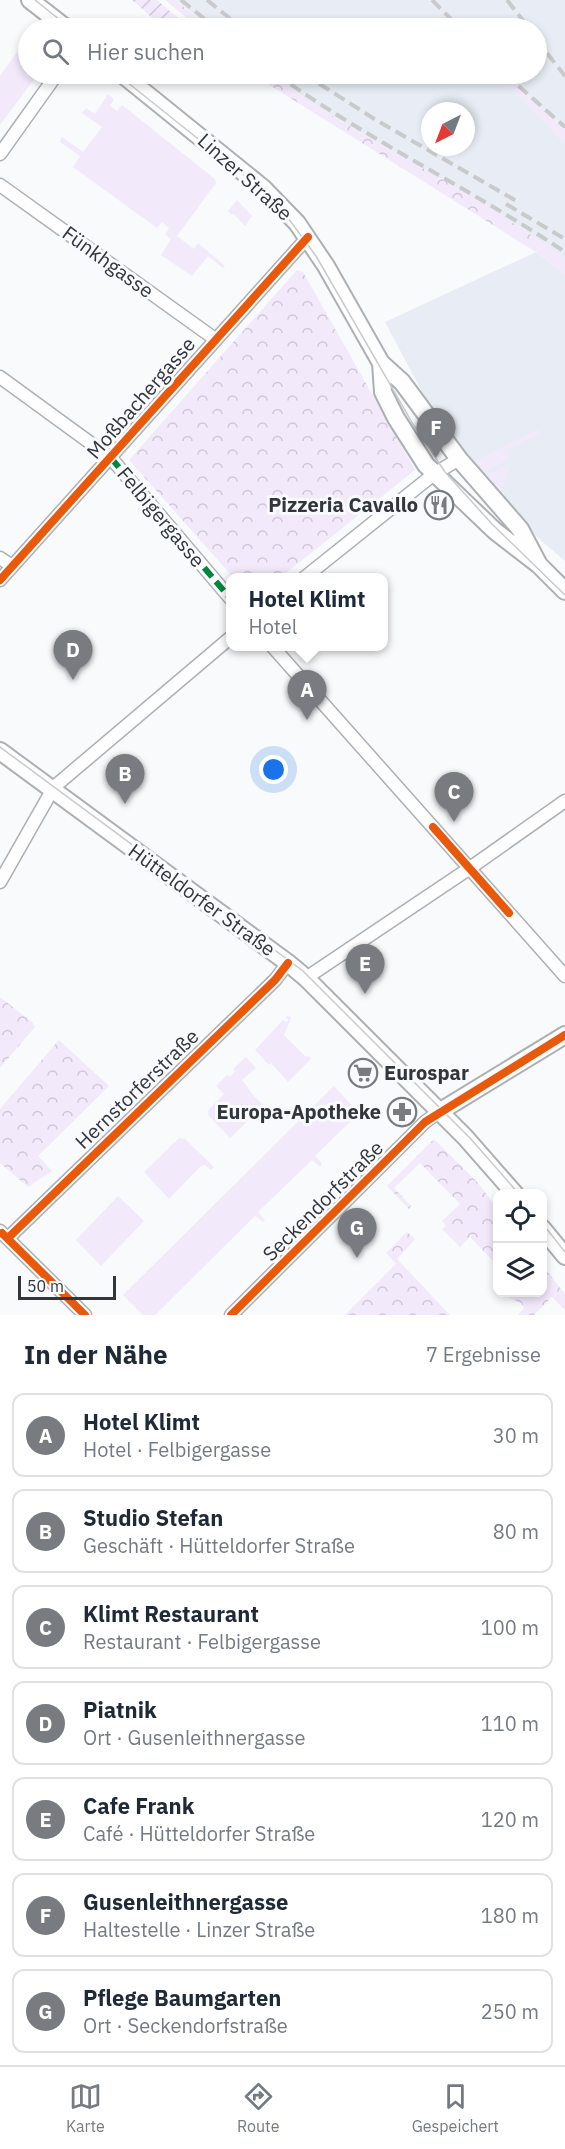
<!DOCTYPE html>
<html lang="de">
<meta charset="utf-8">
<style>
:root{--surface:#fff;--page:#f6f6f7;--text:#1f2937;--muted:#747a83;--line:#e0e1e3;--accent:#787b7f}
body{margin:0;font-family:"IBM Plex Sans",sans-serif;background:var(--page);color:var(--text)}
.controls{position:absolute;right:18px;bottom:18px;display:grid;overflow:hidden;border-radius:12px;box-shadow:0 3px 9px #0003}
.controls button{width:54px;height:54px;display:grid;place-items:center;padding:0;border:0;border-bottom:2px solid var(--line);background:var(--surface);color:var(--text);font:30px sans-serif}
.compass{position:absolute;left:421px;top:102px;width:54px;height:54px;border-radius:50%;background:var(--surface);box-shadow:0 3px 9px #0003;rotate:222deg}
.scale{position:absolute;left:18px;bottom:15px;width:98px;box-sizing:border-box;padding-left:6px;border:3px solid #32363c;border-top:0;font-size:16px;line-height:21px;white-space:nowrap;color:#32363c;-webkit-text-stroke:4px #f8fafd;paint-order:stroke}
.you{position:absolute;left:274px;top:770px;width:21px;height:21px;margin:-15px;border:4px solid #fff;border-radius:50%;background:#1a73e8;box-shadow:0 0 0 9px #1a73e833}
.badge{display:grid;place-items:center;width:39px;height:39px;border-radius:50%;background:var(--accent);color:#fff;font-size:20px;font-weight:700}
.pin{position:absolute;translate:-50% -50px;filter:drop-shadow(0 2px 3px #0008)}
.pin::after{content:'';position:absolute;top:32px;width:21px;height:18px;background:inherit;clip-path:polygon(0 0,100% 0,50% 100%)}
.popup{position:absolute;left:226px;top:573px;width:162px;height:78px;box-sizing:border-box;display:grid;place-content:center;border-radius:12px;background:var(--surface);filter:drop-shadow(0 2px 4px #0005);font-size:20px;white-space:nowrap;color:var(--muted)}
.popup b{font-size:22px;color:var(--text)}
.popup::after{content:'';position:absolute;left:50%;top:100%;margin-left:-12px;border:12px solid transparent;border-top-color:var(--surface)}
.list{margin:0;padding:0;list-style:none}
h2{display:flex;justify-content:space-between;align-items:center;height:78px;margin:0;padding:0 24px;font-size:26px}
h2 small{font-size:20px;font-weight:400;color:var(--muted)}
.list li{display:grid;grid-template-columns:39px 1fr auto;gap:18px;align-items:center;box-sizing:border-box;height:84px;margin:0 12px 12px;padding:0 12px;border:2px solid var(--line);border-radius:12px}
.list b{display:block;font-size:22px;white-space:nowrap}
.list p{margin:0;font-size:20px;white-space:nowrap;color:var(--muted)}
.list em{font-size:20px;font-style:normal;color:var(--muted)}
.icon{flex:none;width:33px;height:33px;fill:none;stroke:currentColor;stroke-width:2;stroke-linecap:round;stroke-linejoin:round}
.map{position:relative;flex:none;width:565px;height:1315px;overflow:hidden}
.search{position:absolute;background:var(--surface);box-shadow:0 3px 9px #0003;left:18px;right:18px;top:18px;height:66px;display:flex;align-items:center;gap:15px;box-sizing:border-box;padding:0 21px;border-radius:33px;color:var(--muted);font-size:22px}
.sheet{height:750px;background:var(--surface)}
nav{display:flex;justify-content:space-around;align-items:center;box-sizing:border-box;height:84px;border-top:2px solid var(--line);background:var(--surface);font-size:16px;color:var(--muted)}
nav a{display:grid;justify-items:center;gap:3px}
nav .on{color:var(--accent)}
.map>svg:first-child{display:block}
.built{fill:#e8edf5;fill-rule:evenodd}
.grass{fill:#f2e9fb}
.forest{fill:url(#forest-crowns)}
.garden{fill:url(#garden-furrows)}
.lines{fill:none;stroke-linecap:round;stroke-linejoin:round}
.street-casing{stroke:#adb0b3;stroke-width:15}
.secondary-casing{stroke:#adb0b3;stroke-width:20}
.street{stroke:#fefeff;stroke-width:12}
.secondary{stroke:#fefeff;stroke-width:16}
.tram{stroke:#c9cacb;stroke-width:1.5}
.rail{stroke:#c9cacb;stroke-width:4;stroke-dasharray:12 6;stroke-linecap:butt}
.quiet{stroke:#00873e;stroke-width:6;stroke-dasharray:12 6;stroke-linecap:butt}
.cycleway-casing{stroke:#f8fafd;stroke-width:11}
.cycleway{stroke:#e8590c;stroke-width:8}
.labels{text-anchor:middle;stroke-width:6;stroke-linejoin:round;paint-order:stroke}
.street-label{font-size:20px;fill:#32363c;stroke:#f8fafd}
.poi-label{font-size:20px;font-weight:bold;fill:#32363c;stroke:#f8fafd;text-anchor:end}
</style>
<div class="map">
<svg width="565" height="1315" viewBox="0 0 565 1315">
<defs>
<pattern id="forest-crowns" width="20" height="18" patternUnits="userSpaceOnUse" patternTransform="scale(1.5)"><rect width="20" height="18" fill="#f2e9fb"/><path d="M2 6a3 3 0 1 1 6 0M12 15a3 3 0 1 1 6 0" fill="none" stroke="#d0c8d8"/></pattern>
<pattern id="garden-furrows" width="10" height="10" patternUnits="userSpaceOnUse" patternTransform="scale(1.5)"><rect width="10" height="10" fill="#f2e9fb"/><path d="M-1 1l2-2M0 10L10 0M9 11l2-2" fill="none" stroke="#d0c8d8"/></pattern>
</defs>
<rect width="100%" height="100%" fill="#f9fafc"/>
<path class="built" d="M176,0H565V128L504,74H536V28H454L445,21L452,28H211Z
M270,74H497L565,143V258L482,202L327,113ZM430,111H466V147H430Z
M536,252L565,274V561L523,525L447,439L385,322Z"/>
<path class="grass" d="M28,37V74H38L0,125V76Z
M497,74H504L565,128V143Z
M108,94L114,99L110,106L117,111L122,105L215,179L216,183L177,236L194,249L198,243L225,266L223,268L208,256L192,276L161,255L171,239L165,234L169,228L162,222L157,228L73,167L80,156L60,142L62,137L83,152L102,127L82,113L86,108L95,114Z
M237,200L252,216L245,226L234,214L232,215L228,211Z
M546,245L565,258V274L536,252Z
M539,429L541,433L506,451L509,459L482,473L475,465L477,460Z
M510,464L500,494L485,476Z
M288,1015L291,1018L284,1035L306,1057L308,1056L311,1059L288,1082L271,1063L269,1065L255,1050L283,1020L286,1022L289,1020L286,1017Z
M246,1057L256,1068L242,1080L254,1096L270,1112L268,1115L263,1110H259L230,1138L208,1115L209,1109L224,1094L216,1086L227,1075L230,1077L235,1071L233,1069Z
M334,1086L359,1113L315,1156L322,1163L320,1167L312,1160L258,1212L265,1220L263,1222L255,1216L155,1315H143L123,1295Z
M179,1138L185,1139L214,1167L211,1170L205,1165L201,1166L169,1199L144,1172Z
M118,1196L144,1221L101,1266L76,1240Z"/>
<path class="forest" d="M165,0H175L211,28H199Z
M252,74H270L327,113L482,202L546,245L536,252Z
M297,270L303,272L415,470L281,577H233L129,460Z
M0,997L32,1022L35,1027L0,1068Z
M59,1040L109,1086L38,1156L52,1171L28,1187L0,1163V1109Z
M434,1139L478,1183L497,1208V1265L470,1237L460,1247L442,1229L446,1226L442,1221L460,1204L420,1163L394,1188L411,1206L409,1209L387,1186Z
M407,1232L415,1239L397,1259L450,1315H345L396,1264L386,1253Z
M543,1266L565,1294V1310L552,1297L534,1315H518L524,1308L521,1303L509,1298L515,1293L542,1292Z"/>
<path class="garden" d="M132,0H157L180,20L173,28H164Z"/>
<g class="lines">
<g class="street-casing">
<path id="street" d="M0,154L57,74
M0,185L215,339
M0,377L111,458L230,598
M0,558L12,566
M304,578L434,474L459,459
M0,580L308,237
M272,646L565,976
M0,882L54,787L230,638
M306,978L470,868L565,801
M0,1231L85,1315
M8,1238L275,980L288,963
M231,1315L425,1122L439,1112"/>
</g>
<g class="secondary-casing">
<path id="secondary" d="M30,0L66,28
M122,74L263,188L297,223L326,266L381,363L402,382L459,459L520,529L539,565
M381,363L383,392L396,418L426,465L495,531L539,565L565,591
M0,751L288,963L306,978L465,1137L515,1194
M439,1112L565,1035
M542,1228L565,1256"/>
</g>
<use href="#street" class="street"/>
<use href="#secondary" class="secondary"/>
<path class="tram" d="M35,0L70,28
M117,74L247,178L288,218L316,256L413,424L445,472L492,524L565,595
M0,747L303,971L470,1138L519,1194
M542,1223L565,1252"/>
<path class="rail" d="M181,0L216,28
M207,0L242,28
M432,0L460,28
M507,0L529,28
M536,39L565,76
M276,74C368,140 471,189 565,252
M304,74L376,120L520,203
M505,74L565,127
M506,204L565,239"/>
<path class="quiet" d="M111,458L230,598"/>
<g class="cycleway-casing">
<path id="cycleway" d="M0,580L308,237
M433,827L509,913
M2,1233L85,1315
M8,1238L275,980L288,963
M231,1315L425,1122L565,1035"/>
</g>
<use href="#cycleway" class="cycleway"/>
</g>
<defs>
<g id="restaurant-ring" transform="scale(1.5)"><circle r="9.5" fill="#f8fafd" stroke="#787b7f" stroke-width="1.5"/><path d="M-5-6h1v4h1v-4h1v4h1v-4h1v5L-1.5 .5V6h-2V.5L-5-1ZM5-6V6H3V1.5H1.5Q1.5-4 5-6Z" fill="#787b7f"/></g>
<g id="supermarket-ring" transform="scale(1.5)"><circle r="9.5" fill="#f8fafd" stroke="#787b7f" stroke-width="1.5"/><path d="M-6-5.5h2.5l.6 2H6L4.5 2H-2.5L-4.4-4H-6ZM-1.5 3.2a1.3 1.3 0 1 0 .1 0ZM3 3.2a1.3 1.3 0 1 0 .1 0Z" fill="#787b7f"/></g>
<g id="pharmacy-ring" transform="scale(1.5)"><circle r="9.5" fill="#f8fafd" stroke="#787b7f" stroke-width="1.5"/><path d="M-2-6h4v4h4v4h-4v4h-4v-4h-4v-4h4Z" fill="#787b7f"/></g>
</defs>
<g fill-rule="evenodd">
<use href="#restaurant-ring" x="439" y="505"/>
<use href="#supermarket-ring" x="363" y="1073"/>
<use href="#pharmacy-ring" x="402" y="1112"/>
</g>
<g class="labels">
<g class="street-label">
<text transform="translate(245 177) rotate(42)" y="7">Linzer Straße</text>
<text transform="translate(108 262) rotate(36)" y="7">Fünkhgasse</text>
<text transform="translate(141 398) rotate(-49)" y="7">Moßbachergasse</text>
<text transform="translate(161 517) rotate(50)" y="7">Felbigergasse</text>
<text transform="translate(202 900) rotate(36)" y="7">Hütteldorfer Straße</text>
<text transform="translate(137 1089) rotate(-44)" y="7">Hernstorferstraße</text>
<text transform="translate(323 1201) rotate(-45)" y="7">Seckendorfstraße</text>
</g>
<g class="poi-label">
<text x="418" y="512">Pizzeria Cavallo</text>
<text x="384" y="1080" text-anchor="start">Eurospar</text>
<text x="381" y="1119">Europa-Apotheke</text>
</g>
</g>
</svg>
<div class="controls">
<button><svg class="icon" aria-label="locate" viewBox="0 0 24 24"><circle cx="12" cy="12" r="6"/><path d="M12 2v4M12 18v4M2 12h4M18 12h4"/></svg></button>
<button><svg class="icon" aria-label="layers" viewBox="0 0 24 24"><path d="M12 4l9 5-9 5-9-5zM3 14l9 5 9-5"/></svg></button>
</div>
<svg class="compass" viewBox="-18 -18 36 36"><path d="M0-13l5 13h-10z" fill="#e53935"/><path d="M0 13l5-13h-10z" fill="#747a83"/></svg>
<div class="scale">50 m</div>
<div class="you"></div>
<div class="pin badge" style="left:307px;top:720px">A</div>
<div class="popup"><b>Hotel Klimt</b>Hotel</div>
<div class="pin badge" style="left:125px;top:804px">B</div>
<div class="pin badge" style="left:454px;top:822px">C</div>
<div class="pin badge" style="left:73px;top:680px">D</div>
<div class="pin badge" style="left:365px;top:994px">E</div>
<div class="pin badge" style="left:436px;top:458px">F</div>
<div class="pin badge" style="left:357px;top:1258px">G</div>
<div class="search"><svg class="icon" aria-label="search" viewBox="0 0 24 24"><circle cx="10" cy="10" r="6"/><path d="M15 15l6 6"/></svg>Hier suchen</div>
</div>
<section class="sheet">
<h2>In der Nähe<small>7 Ergebnisse</small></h2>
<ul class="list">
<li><span class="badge">A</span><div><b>Hotel Klimt</b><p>Hotel · Felbigergasse</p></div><em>30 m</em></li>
<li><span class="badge">B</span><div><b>Studio Stefan</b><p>Geschäft · Hütteldorfer Straße</p></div><em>80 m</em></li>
<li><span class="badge">C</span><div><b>Klimt Restaurant</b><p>Restaurant · Felbigergasse</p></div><em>100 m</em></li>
<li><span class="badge">D</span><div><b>Piatnik</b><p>Ort · Gusenleithnergasse</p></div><em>110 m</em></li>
<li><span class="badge">E</span><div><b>Cafe Frank</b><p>Café · Hütteldorfer Straße</p></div><em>120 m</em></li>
<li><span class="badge">F</span><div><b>Gusenleithnergasse</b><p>Haltestelle · Linzer Straße</p></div><em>180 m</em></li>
<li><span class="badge">G</span><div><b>Pflege Baumgarten</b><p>Ort · Seckendorfstraße</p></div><em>250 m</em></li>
</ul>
</section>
<nav>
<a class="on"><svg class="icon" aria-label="map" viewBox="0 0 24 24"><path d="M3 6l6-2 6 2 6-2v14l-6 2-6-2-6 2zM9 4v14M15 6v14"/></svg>Karte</a>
<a><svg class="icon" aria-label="directions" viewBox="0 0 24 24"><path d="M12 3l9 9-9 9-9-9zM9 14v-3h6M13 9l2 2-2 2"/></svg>Route</a>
<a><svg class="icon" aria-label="saved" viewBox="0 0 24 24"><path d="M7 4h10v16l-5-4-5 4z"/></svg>Gespeichert</a>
</nav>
